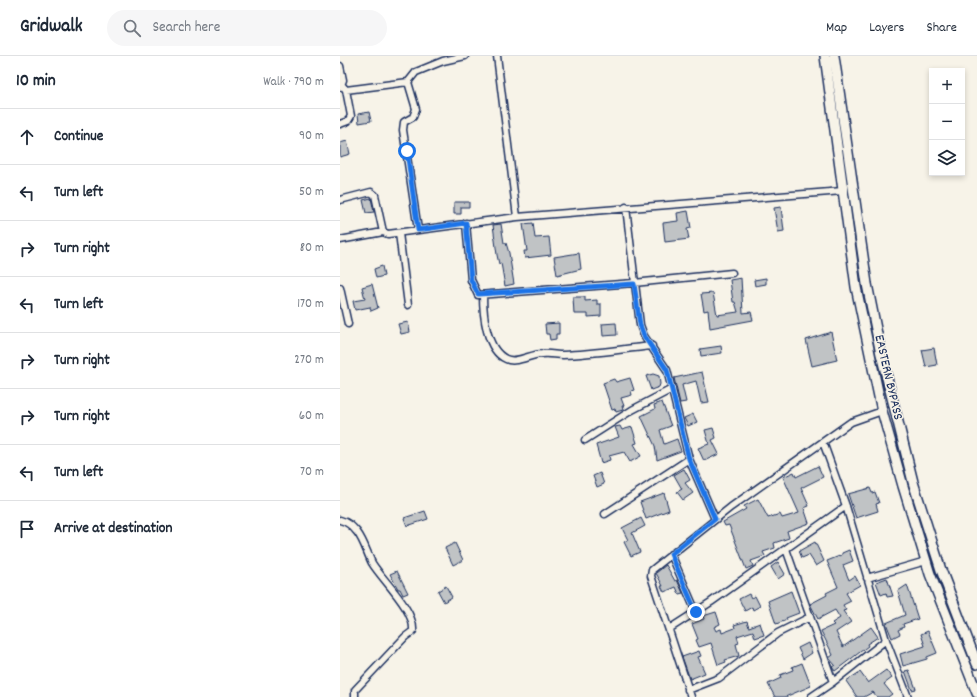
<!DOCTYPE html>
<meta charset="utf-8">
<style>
:root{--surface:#fff;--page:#f6f6f7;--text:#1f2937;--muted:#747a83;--line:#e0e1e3}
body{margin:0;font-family:Dekko,sans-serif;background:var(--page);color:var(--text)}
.controls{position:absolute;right:12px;top:12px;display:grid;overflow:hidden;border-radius:0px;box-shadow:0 2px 6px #0003}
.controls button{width:36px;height:36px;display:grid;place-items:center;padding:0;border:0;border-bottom:1px solid var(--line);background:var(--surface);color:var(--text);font:20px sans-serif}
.stop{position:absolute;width:12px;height:12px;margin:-9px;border:3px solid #1a73e8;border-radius:50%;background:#fff}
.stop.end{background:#1a73e8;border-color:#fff;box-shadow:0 1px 4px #0008}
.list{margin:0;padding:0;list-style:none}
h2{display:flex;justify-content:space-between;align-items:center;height:52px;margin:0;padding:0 16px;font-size:17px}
h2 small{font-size:13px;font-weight:400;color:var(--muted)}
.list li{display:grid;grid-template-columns:26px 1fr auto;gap:12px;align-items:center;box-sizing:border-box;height:56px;padding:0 16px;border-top:1px solid var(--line)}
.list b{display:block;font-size:15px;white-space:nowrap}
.list em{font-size:13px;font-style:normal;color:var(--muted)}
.icon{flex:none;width:22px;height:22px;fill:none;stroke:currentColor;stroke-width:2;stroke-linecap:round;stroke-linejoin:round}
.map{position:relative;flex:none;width:637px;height:641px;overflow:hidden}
header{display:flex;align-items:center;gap:24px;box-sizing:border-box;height:56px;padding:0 20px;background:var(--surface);border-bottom:1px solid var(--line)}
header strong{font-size:19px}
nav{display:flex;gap:22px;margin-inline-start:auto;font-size:14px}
.search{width:280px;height:36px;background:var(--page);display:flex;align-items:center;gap:10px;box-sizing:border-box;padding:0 14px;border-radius:22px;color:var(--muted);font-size:15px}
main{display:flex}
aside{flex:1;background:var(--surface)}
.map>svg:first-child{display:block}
.building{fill:#c0c3c5;stroke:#1b2f5e}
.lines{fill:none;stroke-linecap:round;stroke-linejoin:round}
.minor-casing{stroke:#1b2f5e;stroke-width:9}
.primary-casing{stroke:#1b2f5e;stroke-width:12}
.minor{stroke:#f7f3e8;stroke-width:6}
.primary{stroke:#f7f3e8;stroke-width:9}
.route{stroke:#1a73e8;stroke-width:5}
.labels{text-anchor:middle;stroke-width:3;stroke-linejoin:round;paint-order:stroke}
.street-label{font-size:14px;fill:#1b2f5e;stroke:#f7f3e8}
</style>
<header>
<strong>Gridwalk</strong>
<div class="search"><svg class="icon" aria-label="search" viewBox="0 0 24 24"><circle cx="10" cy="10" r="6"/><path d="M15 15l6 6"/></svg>Search here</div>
<nav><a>Map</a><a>Layers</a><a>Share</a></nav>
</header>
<main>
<aside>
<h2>10 min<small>Walk · 790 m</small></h2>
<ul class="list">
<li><svg class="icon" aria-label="ahead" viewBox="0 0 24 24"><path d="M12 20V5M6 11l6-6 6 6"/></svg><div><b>Continue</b></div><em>90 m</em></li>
<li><svg class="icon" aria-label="left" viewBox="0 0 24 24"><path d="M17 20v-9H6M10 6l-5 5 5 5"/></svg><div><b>Turn left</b></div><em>50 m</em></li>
<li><svg class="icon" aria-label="right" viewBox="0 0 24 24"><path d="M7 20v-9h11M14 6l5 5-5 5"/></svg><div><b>Turn right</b></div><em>80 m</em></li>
<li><svg class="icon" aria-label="left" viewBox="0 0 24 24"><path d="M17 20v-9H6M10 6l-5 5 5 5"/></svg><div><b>Turn left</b></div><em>170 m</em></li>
<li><svg class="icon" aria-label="right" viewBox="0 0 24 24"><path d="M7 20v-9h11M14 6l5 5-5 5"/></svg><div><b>Turn right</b></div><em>270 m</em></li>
<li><svg class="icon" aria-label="right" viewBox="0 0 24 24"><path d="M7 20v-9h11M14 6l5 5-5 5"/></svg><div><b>Turn right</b></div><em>60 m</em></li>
<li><svg class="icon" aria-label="left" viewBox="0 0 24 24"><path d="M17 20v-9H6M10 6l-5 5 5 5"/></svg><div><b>Turn left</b></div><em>70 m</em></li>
<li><svg class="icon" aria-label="arrive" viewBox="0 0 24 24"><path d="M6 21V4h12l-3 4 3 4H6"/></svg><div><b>Arrive at destination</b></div></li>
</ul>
</aside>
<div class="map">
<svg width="637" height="641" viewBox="0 0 637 641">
<rect width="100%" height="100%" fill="#f7f3e8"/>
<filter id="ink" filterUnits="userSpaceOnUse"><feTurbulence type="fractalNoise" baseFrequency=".025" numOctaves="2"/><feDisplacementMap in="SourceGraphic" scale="8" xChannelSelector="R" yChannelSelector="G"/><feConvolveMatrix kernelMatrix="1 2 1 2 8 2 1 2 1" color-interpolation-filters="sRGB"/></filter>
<g filter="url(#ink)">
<path class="building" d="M29,56L31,65L19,67L18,58Z
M7,85L10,98L0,101V87Z
M31,142L34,156L26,157L23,144Z
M114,146H129V151H121V158H114Z
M441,151L444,175L438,176L434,152Z
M348,155L351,172L347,173L349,183L325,186L323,167L338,165L337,157Z
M193,167L195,182L209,181L211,199L185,202L184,195H187L183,168Z
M161,168L164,187H166L169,197L174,228L165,230L161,207L159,208L157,199L153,169Z
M239,197L241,213L217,219L214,201Z
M42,210L44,220L36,222L34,213Z
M401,222L403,257L411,256L413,264L370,272L368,254L364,255L361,238L373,237L377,259L398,256L395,246H393L390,224Z
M426,222V228L415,230L414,224Z
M32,228L38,252L31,255L30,251L15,254L13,245L25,243L22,231Z
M233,241H245V245L257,244V248H261V260L248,261V258H234Z
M68,266L70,276L61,278L58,268Z
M219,267V278H216V283L210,284L209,278H206L205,268Z
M276,267L277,279L263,280L262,268Z
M491,276L497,304L472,310L466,284Z
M381,290L382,297L361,300L360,293Z
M594,292L597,309L586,311L582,294Z
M362,316L369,346L361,347L356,325L342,329L346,346L340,347L334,322Z
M313,318L319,320L320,328L319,331L311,334L306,320Z
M290,322L294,334L291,335L292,339L281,342L284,350H282L283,354L276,356L275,353L272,354L263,327L274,323L276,326Z
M322,346L331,370L320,374L324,388L337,383L341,395L317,404L315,390L301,360L315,353L314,349Z
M353,358L357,366L348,370L344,362Z
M280,370L282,374L292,371L297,387L294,388L301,400L290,406L284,396L269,400L270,404L261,407L256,389L279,381L275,371Z
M373,372L376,382L372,384L379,398L364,405L358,392L369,388L365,374Z
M478,410L483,421L461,432L469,450L464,452L469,467L447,475L449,482L434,487L435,492L423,496L425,500L411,505L413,510L406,513L389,469L385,470L383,466L406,453L404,450L418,443L428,462L440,458L442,462L459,457L443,421L454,416L456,421Z
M344,413L350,424L345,427L353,437L343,444L337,436L342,433L334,419Z
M260,417L264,428L257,431L253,420Z
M530,432L532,437L535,436L539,447L536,448L538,455L516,462L508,438Z
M324,437L329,454L306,463L300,446Z
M85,455L88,463L67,470L64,462Z
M301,462L305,470L292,477L300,496L291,500L284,486L288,484L282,472Z
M475,486L484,505L476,510L469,499L462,502L459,495Z
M115,487L123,504L113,509L105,492Z
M509,494L513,505L503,509L509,524L515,520L520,529L506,537L511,545L503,549L506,554L503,555L511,566L496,576L503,591L531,571L538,581L527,588L528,590L495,615L492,611L495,609L489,602L493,599L481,575L494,569L492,567L500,562L495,554L478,563L470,548L487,539L486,537L498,531L487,505L502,499V497Z
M438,506L445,518L438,523L431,511Z
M326,509L335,525L337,524L343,537L339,538L336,531L324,536L321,530H323L316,517Z
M57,515L68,537L63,539L60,533H58L50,518Z
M547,522L553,540L547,541L546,537L541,539L536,526Z
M567,529L578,563L563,568L564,571L558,574L560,578L552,582L546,567L565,559L558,535Z
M106,530L112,541L104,546L98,535Z
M451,535L459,557L446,562L447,564L436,568L428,545Z
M409,538L411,542L415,540L420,550L413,554L412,551L405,555L399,543Z
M376,556L380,568L374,571L376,575L381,573L382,577L395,572L394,569L407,565L409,571L420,567L424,579L415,582L413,575L397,580L399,587L396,588L399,600L385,604L386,606L378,609L371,587L359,591L356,584L358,583L352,568L364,563L363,560Z
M588,575L597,597L587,601V603L563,610L560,598L585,590L581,578Z
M468,587L472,597L463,603L458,592Z
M359,595L361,600L358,601L365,617L350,623L342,601Z
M462,607L471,630L445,641H435L428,628L441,622L440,619L453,614L452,611Z
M546,614L552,622L544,628L552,638L548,641H537L533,636L524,641H517L506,625L520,616L528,627Z
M569,614L576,633L572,634L565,615Z"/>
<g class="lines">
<g class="minor-casing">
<path id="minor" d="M157,0L177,161
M0,10L3,24L0,31
M2,29L6,34L68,26
M0,68L8,65L11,60L6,34
M0,144L31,136L35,139L43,176L48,178L177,161L503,135
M286,151L300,269L304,280L327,314L349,403L375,463
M126,167L131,224L138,239L294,227L392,217
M78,174L63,74L64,66L73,61L76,53L68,26L76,16L103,5L125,0
M59,177L68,249
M0,184L43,176
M0,232L8,268
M143,239C143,258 146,294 166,303C176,308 191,298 202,298C209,297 216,299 223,299C253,298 282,293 312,290
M245,384L292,354L332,333
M483,386L506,450L546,584L568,641
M265,458L349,403
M0,464C8,466 12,470 17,476C24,485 27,497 32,507C43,525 75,554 73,575L65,581L15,634V641
M446,493L493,626
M331,498L356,556
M527,522L586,505
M329,573L371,546L506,450
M348,634L379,622L438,577L470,561
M351,641L311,520L312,514L391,451L511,366L542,355
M471,641L493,626L546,584"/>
</g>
<g class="primary-casing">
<path id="primary" d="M485,0L516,231L542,355L563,430L590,518L637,637
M494,0L527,228L541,298L573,426L601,514L637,608"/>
</g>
<use href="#minor" class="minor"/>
<use href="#primary" class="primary"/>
</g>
</g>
<g class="lines" filter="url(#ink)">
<path class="route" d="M67,95L78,174L126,167L131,224L138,238L294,228L300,269L304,280L327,314L349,403L375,463L331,498L356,556"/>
</g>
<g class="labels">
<g class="street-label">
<text transform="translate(550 321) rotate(77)" y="5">EASTERN BYPASS</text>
</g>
</g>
</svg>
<div class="controls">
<button>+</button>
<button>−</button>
<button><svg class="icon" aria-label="layers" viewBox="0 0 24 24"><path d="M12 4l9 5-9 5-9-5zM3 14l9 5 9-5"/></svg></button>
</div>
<div class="stop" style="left:67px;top:95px"></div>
<div class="stop end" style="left:356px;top:556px"></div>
</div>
</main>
